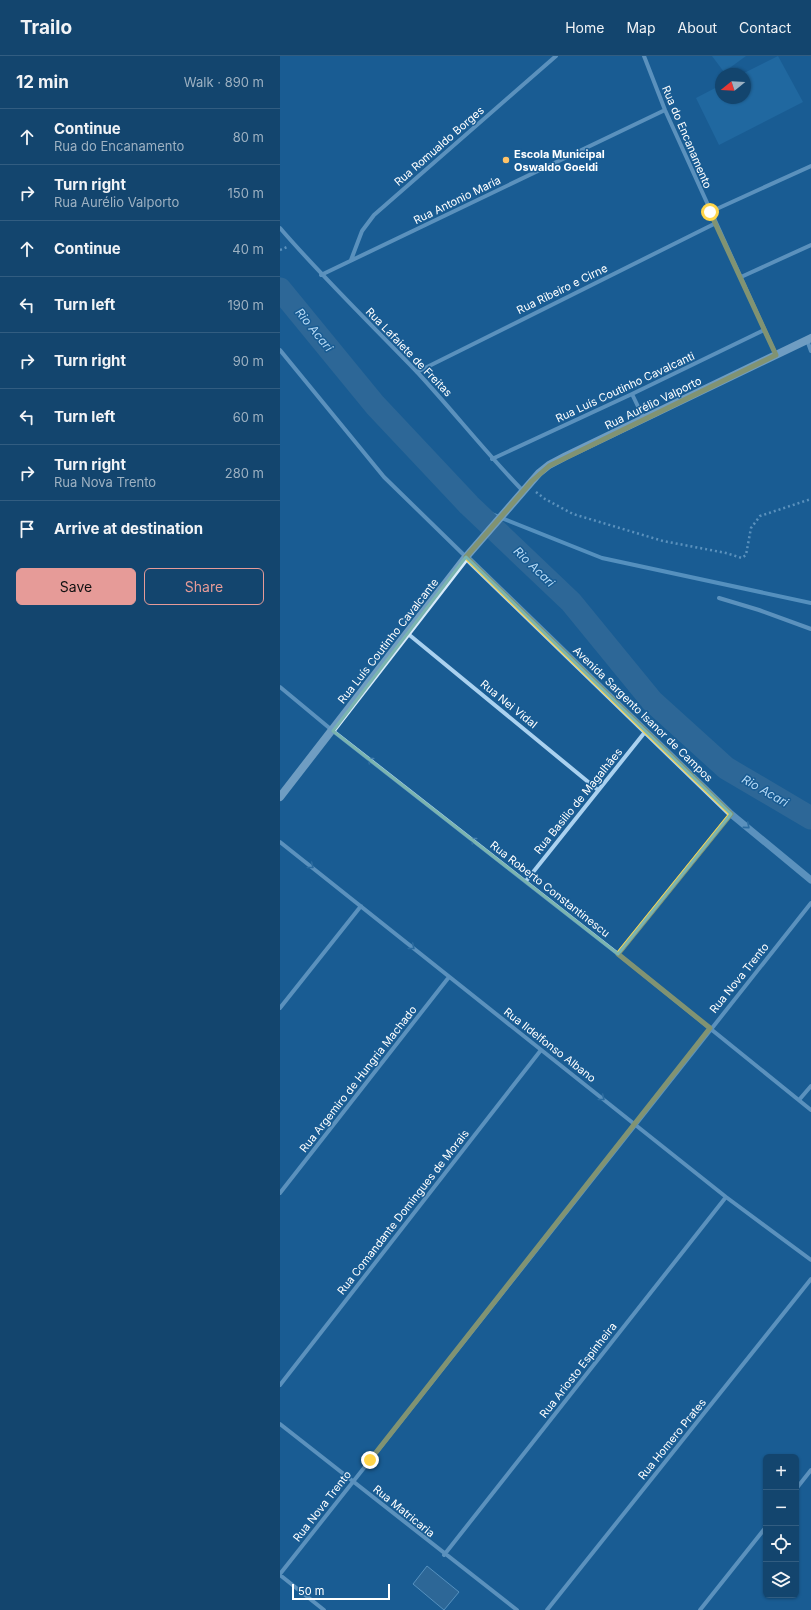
<!DOCTYPE html>
<meta charset="utf-8">
<style>
:root{--surface:#13456e;--page:#1c4c73;--text:#f1f3f6;--muted:#9db1c2;--line:#325d81;--accent:#e69b98}
body{margin:0;font-family:Inter,sans-serif;background:var(--page);color:var(--text)}
.controls{position:absolute;right:12px;bottom:12px;display:grid;overflow:hidden;border-radius:6px;box-shadow:0 1px 3px #0004}
.controls button{width:36px;height:36px;display:grid;place-items:center;padding:0;border:0;border-bottom:1px solid var(--line);background:var(--surface);color:var(--text);font:20px sans-serif}
.compass{position:absolute;left:435px;top:12px;width:36px;height:36px;border-radius:50%;background:var(--surface);box-shadow:0 1px 3px #0004;rotate:252deg}
.scale{position:absolute;left:12px;bottom:10px;width:98px;box-sizing:border-box;padding-left:4px;border:2px solid #fff;border-top:0;font-size:11px;line-height:14px;white-space:nowrap;color:#fff;-webkit-text-stroke:3px #195c93;paint-order:stroke}
.stop{position:absolute;width:12px;height:12px;margin:-9px;border:3px solid #ffd54a;border-radius:50%;background:#fff}
.stop.end{background:#ffd54a;border-color:#fff;box-shadow:0 1px 4px #0008}
.list{margin:0;padding:0;list-style:none}
h2{display:flex;justify-content:space-between;align-items:center;height:52px;margin:0;padding:0 16px;font-size:17px}
h2 small{font-size:13px;font-weight:400;color:var(--muted)}
.list li{display:grid;grid-template-columns:26px 1fr auto;gap:12px;align-items:center;box-sizing:border-box;height:56px;padding:0 16px;border-top:1px solid var(--line)}
.list b{display:block;font-size:15px;white-space:nowrap}
.list p{margin:0;font-size:13px;white-space:nowrap;color:var(--muted)}
.list em{font-size:13px;font-style:normal;color:var(--muted)}
.actions{display:flex;gap:8px;padding:12px 16px}
.actions a{flex:1;padding:9px 0;border:1px solid var(--accent);border-radius:6px;text-align:center;font-size:14px;color:var(--accent)}
.actions .main{background:var(--accent);color:#111}
.icon{flex:none;width:22px;height:22px;fill:none;stroke:currentColor;stroke-width:2;stroke-linecap:round;stroke-linejoin:round}
.map{position:relative;flex:none;width:531px;height:1554px;overflow:hidden}
header{display:flex;align-items:center;gap:24px;box-sizing:border-box;height:56px;padding:0 20px;background:var(--surface);border-bottom:1px solid var(--line)}
header strong{font-size:19px}
nav{display:flex;gap:22px;margin-inline-start:auto;font-size:14px}
main{display:flex}
aside{flex:1;background:var(--surface)}
.map>svg:first-child{display:block}
.green{fill:#2975af}
.water{fill:#46749b;stroke:#9dcef2}
.lines{fill:none;stroke-linecap:round;stroke-linejoin:round}
.stream{stroke:#9dcef2;stroke-width:4}
.river{stroke:#46749b;stroke-width:23}
.path{stroke:#aad1ef;stroke-width:2.5;stroke-dasharray:2 3;stroke-linecap:butt}
.minor{stroke:#aad1ef;stroke-width:4}
.tertiary{stroke:#aad1ef;stroke-width:7}
.secondary{stroke:#d7ebfb;stroke-width:8}
.oneway{stroke:#447faf}
.route{stroke:#ffd54a;stroke-width:5}
.marked{fill:none;stroke:#7bb4af;stroke-width:3;stroke-linejoin:round}
.poi-dot{fill:#ffc368;stroke:#195c93;stroke-width:1.5}
.labels{text-anchor:middle;stroke-width:3;stroke-linejoin:round;paint-order:stroke}
.street-label{font-size:11px;fill:#fff;stroke:#195c93}
.poi-label{font-size:11px;font-weight:bold;fill:#fff;stroke:#195c93;text-anchor:start}
.water-label{font-size:12px;font-style:italic;fill:#b6daf6;stroke:#195c93}
</style>
<header>
<strong>Trailo</strong>
<nav><a>Home</a><a>Map</a><a>About</a><a>Contact</a></nav>
</header>
<main>
<aside>
<h2>12 min<small>Walk · 890 m</small></h2>
<ul class="list">
<li><svg class="icon" aria-label="ahead" viewBox="0 0 24 24"><path d="M12 20V5M6 11l6-6 6 6"/></svg><div><b>Continue</b><p>Rua do Encanamento</p></div><em>80 m</em></li>
<li><svg class="icon" aria-label="right" viewBox="0 0 24 24"><path d="M7 20v-9h11M14 6l5 5-5 5"/></svg><div><b>Turn right</b><p>Rua Aurélio Valporto</p></div><em>150 m</em></li>
<li><svg class="icon" aria-label="ahead" viewBox="0 0 24 24"><path d="M12 20V5M6 11l6-6 6 6"/></svg><div><b>Continue</b></div><em>40 m</em></li>
<li><svg class="icon" aria-label="left" viewBox="0 0 24 24"><path d="M17 20v-9H6M10 6l-5 5 5 5"/></svg><div><b>Turn left</b></div><em>190 m</em></li>
<li><svg class="icon" aria-label="right" viewBox="0 0 24 24"><path d="M7 20v-9h11M14 6l5 5-5 5"/></svg><div><b>Turn right</b></div><em>90 m</em></li>
<li><svg class="icon" aria-label="left" viewBox="0 0 24 24"><path d="M17 20v-9H6M10 6l-5 5 5 5"/></svg><div><b>Turn left</b></div><em>60 m</em></li>
<li><svg class="icon" aria-label="right" viewBox="0 0 24 24"><path d="M7 20v-9h11M14 6l5 5-5 5"/></svg><div><b>Turn right</b><p>Rua Nova Trento</p></div><em>280 m</em></li>
<li><svg class="icon" aria-label="arrive" viewBox="0 0 24 24"><path d="M6 21V4h12l-3 4 3 4H6"/></svg><div><b>Arrive at destination</b></div></li>
</ul>
<div class="actions"><a class="main">Save</a><a>Share</a></div>
</aside>
<div class="map">
<svg width="531" height="1554" viewBox="0 0 531 1554">
<rect width="100%" height="100%" fill="#195c93"/>
<path class="green" d="M432,0H466L444,16Z
M498,0L523,46L439,89L416,42L441,29V42H465V18H462Z"/>
<path class="water" d="M147,1510L179,1536L164,1554L133,1528Z"/>
<g class="lines">
<path class="stream" d="M189,449L322,502L531,547"/>
<path class="river" d="M0,233L95,349L189,449L291,546L372,645L446,712L531,762"/>
<path class="path" d="M0,194L7,191
M256,436L265,443L293,458L383,485L446,497L462,502L466,499L471,472L480,460L531,443"/>
<path class="minor" d="M364,0L385,54L496,299
M430,156L531,110
M0,172C44,223 92,269 138,317C174,356 206,397 243,435
M71,204L82,175L94,159L276,0
M41,219L385,54
M461,221L531,189
M527,284L531,295
M0,294L104,421L186,501
M137,316L436,167
M352,338L364,363
M212,403L352,338L484,274
M439,542L479,554L531,573
M127,577L318,734
M0,631L53,675L338,898L531,1054
M0,786L446,1141L531,1204
M246,825L365,676
M338,898L451,758
M0,952L81,850
M519,1044L531,1030
M0,1137L169,921
M0,1329L261,994
M0,1368L237,1554
M516,1433L531,1414
M164,1499L446,1141
M0,1518L531,847
M0,1519L44,1554
M267,1554L531,1223
M420,1554L486,1471"/>
<path class="tertiary" d="M186,501L451,758L531,824"/>
<path class="secondary" d="M0,741L186,501L259,417L269,409L286,400L531,282"/>
</g>
<defs><path id="oneway-chevron" d="M-2-3.5L2.5 0L-2 3.5" fill="none" stroke-width="1.6" stroke-linecap="round" stroke-linejoin="round"/></defs>
<g class="oneway">
<use href="#oneway-chevron" transform="translate(90 704) rotate(-142)"/>
<use href="#oneway-chevron" transform="translate(467 770) rotate(40)"/>
<use href="#oneway-chevron" transform="translate(193 784) rotate(-142)"/>
<use href="#oneway-chevron" transform="translate(31 810) rotate(38)"/>
<use href="#oneway-chevron" transform="translate(132 891) rotate(39)"/>
<use href="#oneway-chevron" transform="translate(322 1042) rotate(38)"/>
</g>
<g class="lines">
<path class="route" d="M90,1404L430,972L338,898L451,758L186,501L252,425L269,410L496,299L430,156"/>
</g>
<path d="M0 0H531V1554H0ZM186,501L451,758L338,898L53,675Z" fill="#195c93" fill-opacity=".55" fill-rule="evenodd"/>
<path class="marked" d="M186,501L451,758L338,898L53,675Z"/>
<circle class="poi-dot" cx="226" cy="104" r="4"/>
<g class="labels">
<g class="street-label">
<text transform="translate(407 81) rotate(67)" y="4">Rua do Encanamento</text>
<text transform="translate(159 90) rotate(-41)" y="4">Rua Romualdo Borges</text>
<text transform="translate(177 144) rotate(-26)" y="4">Rua Antonio Maria</text>
<text transform="translate(282 233) rotate(-26)" y="4">Rua Ribeiro e Cirne</text>
<text transform="translate(129 296) rotate(46)" y="4">Rua Lafaiete de Freitas</text>
<text transform="translate(345 331) rotate(-25)" y="4">Rua Luís Coutinho Cavalcanti</text>
<text transform="translate(373 347) rotate(-26)" y="4">Rua Aurélio Valporto</text>
<text transform="translate(108 585) rotate(-52)" y="4">Rua Luís Coutinho Cavalcante</text>
<text transform="translate(229 648) rotate(39)" y="4">Rua Nei Vidal</text>
<text transform="translate(363 658) rotate(44)" y="4">Avenida Sargento Isanor de Campos</text>
<text transform="translate(298 745) rotate(-51)" y="4">Rua Basilio de Magalhães</text>
<text transform="translate(270 833) rotate(38)" y="4">Rua Roberto Constantinescu</text>
<text transform="translate(459 922) rotate(-51)" y="4">Rua Nova Trento</text>
<text transform="translate(270 989) rotate(38)" y="4">Rua Ildelfonso Albano</text>
<text transform="translate(78 1023) rotate(-52)" y="4">Rua Argemiro de Hungria Machado</text>
<text transform="translate(123 1156) rotate(-52)" y="4">Rua Comandante Domingues de Morais</text>
<text transform="translate(298 1314) rotate(-52)" y="4">Rua Ariosto Espinheira</text>
<text transform="translate(392 1383) rotate(-51)" y="4">Rua Homero Prates</text>
<text transform="translate(42 1450) rotate(-52)" y="4">Rua Nova Trento</text>
<text transform="translate(124 1455) rotate(39)" y="4">Rua Matricaria</text>
</g>
<g class="poi-label">
<text x="234" y="102">Escola Municipal<tspan x="234" dy="13">Oswaldo Goeldi</tspan></text>
</g>
<g class="water-label">
<text transform="translate(34 274) rotate(51)" y="4">Rio Acari</text>
<text transform="translate(254 511) rotate(44)" y="4">Rio Acari</text>
<text transform="translate(485 735) rotate(30)" y="4">Rio Acari</text>
</g>
</g>
</svg>
<div class="controls">
<button>+</button>
<button>−</button>
<button><svg class="icon" aria-label="locate" viewBox="0 0 24 24"><circle cx="12" cy="12" r="6"/><path d="M12 2v4M12 18v4M2 12h4M18 12h4"/></svg></button>
<button><svg class="icon" aria-label="layers" viewBox="0 0 24 24"><path d="M12 4l9 5-9 5-9-5zM3 14l9 5 9-5"/></svg></button>
</div>
<svg class="compass" viewBox="-18 -18 36 36"><path d="M0-13l5 13h-10z" fill="#e53935"/><path d="M0 13l5-13h-10z" fill="#9db1c2"/></svg>
<div class="scale">50 m</div>
<div class="stop" style="left:430px;top:156px"></div>
<div class="stop end" style="left:90px;top:1404px"></div>
</div>
</main>
